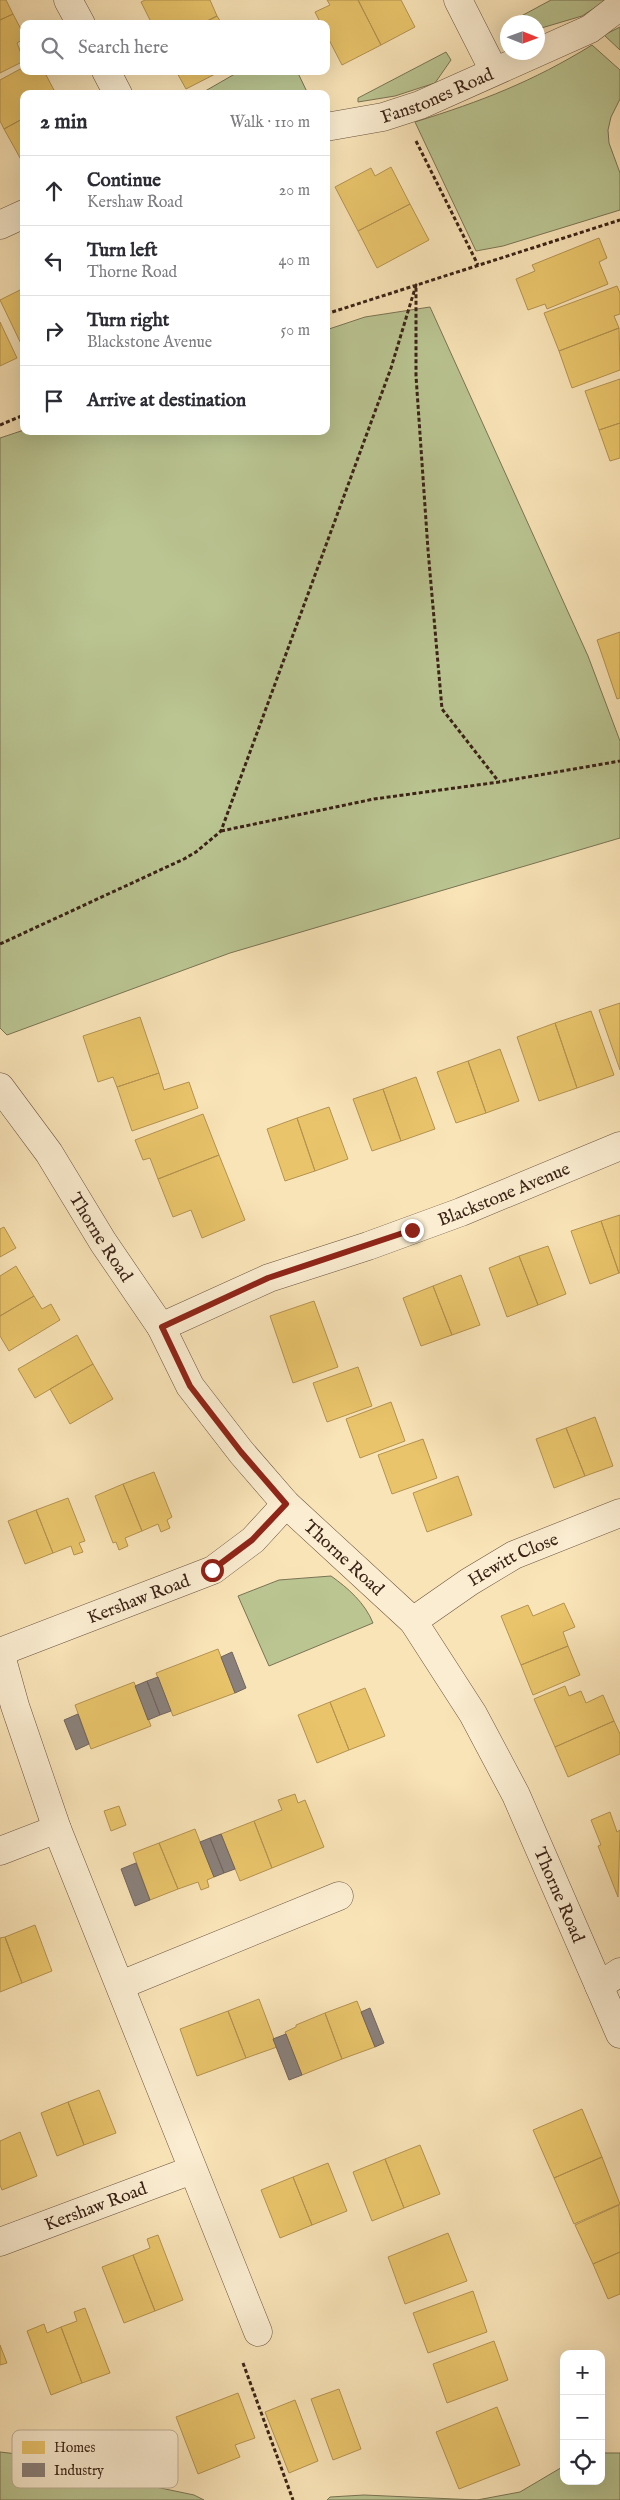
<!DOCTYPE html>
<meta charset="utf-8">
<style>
:root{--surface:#fff;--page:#f7f7f7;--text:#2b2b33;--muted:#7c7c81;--line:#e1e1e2}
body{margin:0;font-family:"IM FELL English",serif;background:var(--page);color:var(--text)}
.controls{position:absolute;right:15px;bottom:15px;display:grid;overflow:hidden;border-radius:10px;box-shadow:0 5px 20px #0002}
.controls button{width:45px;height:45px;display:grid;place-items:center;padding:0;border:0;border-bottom:1px solid var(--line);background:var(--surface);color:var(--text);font:25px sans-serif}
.compass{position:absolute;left:500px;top:15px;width:45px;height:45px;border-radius:50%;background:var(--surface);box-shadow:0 5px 20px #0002;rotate:91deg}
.stop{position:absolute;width:15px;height:15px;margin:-11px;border:4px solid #8f2418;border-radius:50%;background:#fff}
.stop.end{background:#8f2418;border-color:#fff;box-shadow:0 1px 5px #0008}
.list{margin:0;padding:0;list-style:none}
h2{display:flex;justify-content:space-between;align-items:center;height:65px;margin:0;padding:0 20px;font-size:21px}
h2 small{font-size:16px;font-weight:400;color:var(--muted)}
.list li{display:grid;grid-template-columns:32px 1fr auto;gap:15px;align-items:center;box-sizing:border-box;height:70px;padding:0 20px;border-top:1px solid var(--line)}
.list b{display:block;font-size:19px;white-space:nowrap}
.list p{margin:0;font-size:16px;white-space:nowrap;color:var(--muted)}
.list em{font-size:16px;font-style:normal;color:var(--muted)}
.icon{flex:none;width:28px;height:28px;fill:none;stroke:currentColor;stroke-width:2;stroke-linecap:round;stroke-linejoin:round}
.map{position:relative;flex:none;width:620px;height:2500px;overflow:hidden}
.search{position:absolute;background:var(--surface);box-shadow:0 5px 20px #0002;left:20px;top:20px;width:310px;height:55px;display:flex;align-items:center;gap:12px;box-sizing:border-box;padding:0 18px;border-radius:10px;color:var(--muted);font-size:19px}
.panel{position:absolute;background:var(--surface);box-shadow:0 5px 20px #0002;left:20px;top:90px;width:310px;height:345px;border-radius:10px}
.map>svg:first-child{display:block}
.green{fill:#bac592;stroke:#7a7454}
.homes{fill:#e9c46a;stroke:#b49351}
.industry{fill:#8a817c;stroke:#72645d}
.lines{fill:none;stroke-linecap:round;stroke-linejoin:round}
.street-casing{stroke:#6a523e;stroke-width:29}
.path{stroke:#3a2216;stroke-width:3;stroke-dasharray:4 2.5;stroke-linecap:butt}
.street{stroke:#fbedd1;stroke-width:28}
.route{stroke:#8f2418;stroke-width:6}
.labels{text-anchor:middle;stroke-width:5;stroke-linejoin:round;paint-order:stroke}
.street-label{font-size:18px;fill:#3a2216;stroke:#fbedd1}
.key{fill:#fbedd1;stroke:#c1b099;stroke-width:1}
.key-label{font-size:14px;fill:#3a2216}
</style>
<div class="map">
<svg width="620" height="2500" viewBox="0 0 620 2500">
<rect width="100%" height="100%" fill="#f9e4b8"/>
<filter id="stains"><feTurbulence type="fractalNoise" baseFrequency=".004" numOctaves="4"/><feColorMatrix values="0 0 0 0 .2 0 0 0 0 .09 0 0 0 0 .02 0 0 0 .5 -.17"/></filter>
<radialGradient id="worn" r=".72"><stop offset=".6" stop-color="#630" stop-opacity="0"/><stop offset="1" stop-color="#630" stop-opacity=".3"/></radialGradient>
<path class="green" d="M551,0H607L582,16L538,29V22L512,21Z
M620,27V50L604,35Z
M592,45L620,70V99L611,117L608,130L609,143L620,173V210L503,246L476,251L415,122C482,101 532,82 592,45Z
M446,52L451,60L435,83L395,96L358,102V98Z
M240,71H297L308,94H200Z
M430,307L588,656L620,741V838L230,953L7,1035L0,1028V438L24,430L326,431V330L365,317Z
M331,1576C348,1588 365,1603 373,1623L269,1666L238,1596L279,1580Z
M0,2452L77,2461L127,2481L194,2495L204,2500H0Z
M601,2453H620V2500H327L330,2497L364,2495L477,2500L520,2492L564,2466V2481H601Z"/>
<path class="homes" d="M0,0H6L13,14L0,20Z
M145,0H210L217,16L201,24H152L141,2Z
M327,0H358L381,45L342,65L326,34V24H321L315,12L330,5Z
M358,0H401L415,27L381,45Z
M13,14L24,35V39L17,43L24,61L0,73V20Z
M217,16L222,24H201Z
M24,67V71H44L56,94H24V118L4,129L0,121V80Z
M176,71H221L186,89Z
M24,118V165L4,129Z
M391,167L410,204L358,231L335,187L371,168L375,176Z
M410,204L429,240L377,268L358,231Z
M599,238L607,258L599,262L608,284L547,309L545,304L528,310L516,279L535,271L532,265Z
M617,286L620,293V314L614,316L619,328L559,351L544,313Z
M24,288V350L0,300Z
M0,322L17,358L0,366Z
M619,328L620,370L572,388L559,351Z
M620,379V423L599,430L585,391Z
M620,423V458L610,461L599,430Z
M620,632V698L617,699L597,640Z
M620,1003V1070L599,1010Z
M591,1011L614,1075L577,1088L555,1023Z
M140,1017L159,1073L117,1087L113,1077L98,1082L83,1036Z
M555,1023L577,1088L539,1101L517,1037Z
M500,1049L519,1101L486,1113L468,1061Z
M468,1061L486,1113L456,1123L437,1072Z
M159,1073L164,1090L189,1082L198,1108L132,1131L117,1087Z
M416,1077L435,1129L401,1141L383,1089Z
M383,1089L401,1141L372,1151L353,1099Z
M329,1107L348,1159L315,1171L297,1118Z
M203,1114L219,1155L158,1179L150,1158L143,1160L135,1140Z
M297,1118L315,1171L285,1181L267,1129Z
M219,1155L245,1220L202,1238L191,1210L173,1217L158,1179Z
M620,1215V1273H619L601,1221Z
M601,1221L619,1273L590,1284L571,1231Z
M4,1227L16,1248L0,1257V1229Z
M548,1246L566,1294L538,1305L519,1256Z
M519,1256L538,1305L507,1317L489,1268Z
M16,1266L34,1296L0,1316V1276Z
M461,1275L480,1325L452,1335L433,1286Z
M433,1286L452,1335L421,1346L403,1298Z
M34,1296L42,1309L51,1304L60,1320L9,1351L0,1336V1316Z
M314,1301L338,1367L293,1383L270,1316Z
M77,1335L93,1364L35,1398L18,1369Z
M93,1364L113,1399L70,1424L50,1389Z
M358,1367L372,1406L327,1422L313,1383Z
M391,1402L405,1441L360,1458L346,1419Z
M595,1417L613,1466L585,1476L566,1428Z
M566,1428L585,1476L554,1488L536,1439Z
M423,1439L437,1478L392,1494L378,1455Z
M154,1472L172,1517L167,1520L170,1528L161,1532L158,1524L142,1531L123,1484Z
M458,1476L472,1515L427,1532L413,1493Z
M123,1484L142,1531L125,1538L128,1546L119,1550L116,1542L113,1543L95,1496Z
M68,1498L85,1541L79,1543L83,1552L74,1555L71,1546L53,1553L36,1510Z
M36,1510L53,1553L25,1564L8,1521Z
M564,1603L575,1627L563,1632L568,1646L521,1665L501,1616L528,1605L533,1616Z
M568,1646L580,1675L533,1695L521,1665Z
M218,1649L235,1693L173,1716L156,1673Z
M134,1682L151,1726L91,1749L75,1705Z
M565,1686L569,1696L581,1691L586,1703L603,1695L614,1721L555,1747L534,1699Z
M365,1688L385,1736L349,1750L330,1702Z
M330,1702L349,1750L317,1763L298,1715Z
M614,1721L620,1734V1754L568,1777L555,1747Z
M295,1794L298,1803L305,1800L324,1847L272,1868L254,1821L282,1810L278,1800Z
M119,1806L126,1825L111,1831L104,1811Z
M610,1812L617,1832L620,1830L618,1897L598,1846L601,1845L591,1820Z
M254,1821L272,1868L240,1881L221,1834Z
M195,1829L214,1877L207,1880L209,1887L201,1890L198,1882L178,1889L159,1843Z
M159,1843L178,1889L150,1900L133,1853Z
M35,1925L52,1971L22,1983L5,1937Z
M5,1937L22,1983L0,1992V1938Z
M259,1999L277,2047L246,2058L228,2011Z
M357,2001L375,2047L342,2059L325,2013Z
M228,2011L246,2058L197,2076L180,2029Z
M325,2013L342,2059L302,2075L285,2032L296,2027V2025Z
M99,2090L116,2133L84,2145L68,2102Z
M68,2102L84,2145L57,2156L41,2113Z
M582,2109L602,2157L554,2178L533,2130Z
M20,2132L37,2176L2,2190L0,2185V2141Z
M420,2145L440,2194L404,2208L385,2159Z
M602,2157L620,2204L574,2224L554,2178Z
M385,2159L404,2208L372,2221L353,2172Z
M328,2163L347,2211L312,2225L293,2177Z
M293,2177L312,2225L280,2238L261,2190Z
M619,2205L620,2252L593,2264L575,2225Z
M448,2233L467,2281L405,2304L388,2257Z
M158,2235L183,2300L155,2311L133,2255L150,2248L147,2239Z
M620,2252V2294L608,2299L593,2264Z
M133,2255L155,2311L124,2323L102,2267Z
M473,2291L487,2332L428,2353L413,2313Z
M85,2308L110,2373L82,2383L61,2327L77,2321L74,2312Z
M44,2324L47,2333L61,2327L82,2383L51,2395L27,2331Z
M494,2341L508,2380L447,2403L433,2364Z
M0,2345L7,2363L0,2365Z
M339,2389L361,2449L333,2460L311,2399Z
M238,2393L255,2438L235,2445L240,2457L198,2474L176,2417Z
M295,2400L318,2461L289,2473L265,2412Z
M497,2407L520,2465L459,2489L436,2432Z"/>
<path class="industry" d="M232,1652L246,1688L235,1693L221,1657Z
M158,1677L171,1711L160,1715L147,1681Z
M147,1681L160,1715L148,1720L135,1686Z
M78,1714L89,1744L76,1750L64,1720Z
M221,1834L235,1869L224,1873L210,1838Z
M210,1838L224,1873L214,1877L200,1842Z
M136,1863L150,1900L135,1906L121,1869Z
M370,2008L384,2043L375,2047L361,2012Z
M286,2034L302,2075L289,2080L273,2039Z"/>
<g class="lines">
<g class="street-casing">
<g id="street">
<path d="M68,0L81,24"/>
<path d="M458,0L494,71"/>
<path d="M106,71L118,94"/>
<path id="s1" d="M326,127L383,117L420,105L590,29L620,6"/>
<path d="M0,225L24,214"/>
<path id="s2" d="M0,1087L49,1153L103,1242L161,1327L190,1386L241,1452L286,1504L413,1621L473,1714L516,1795L620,2034"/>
<path id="s3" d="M161,1327L269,1278L368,1246L461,1212L620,1146"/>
<path id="s4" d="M413,1621L469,1582L514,1555L620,1513"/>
<path d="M0,1851L57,1829"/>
<path d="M121,1985L339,1896"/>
<path d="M599,1986L620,1972"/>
<path id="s5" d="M0,2242L192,2170"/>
<path id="s6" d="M258,2332L57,1829L15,1706L0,1652L213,1570L253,1540L286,1504"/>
</g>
</g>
<path class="path" d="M416,141L478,265
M326,314L620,220
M0,425L24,415
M221,831L374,799L499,782L620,761
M0,944L184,859L196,852L221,831L391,368L416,285V376L428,550L442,709L499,782
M243,2363L293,2500"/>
<use href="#street" class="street"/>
</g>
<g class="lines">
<path class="route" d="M212,1570L252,1540L286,1504L241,1452L190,1386L162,1327L268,1278L412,1230"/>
</g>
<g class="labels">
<g class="street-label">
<text dy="6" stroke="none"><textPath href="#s1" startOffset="116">Fanstones Road</textPath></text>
<text dy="6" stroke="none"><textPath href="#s3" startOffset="368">Blackstone Avenue</textPath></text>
<text dy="6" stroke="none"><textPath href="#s2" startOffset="181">Thorne Road</textPath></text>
<text dy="6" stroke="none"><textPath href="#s2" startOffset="586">Thorne Road</textPath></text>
<text dy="6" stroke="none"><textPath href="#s4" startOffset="118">Hewitt Close</textPath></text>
<text dy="6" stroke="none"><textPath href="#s6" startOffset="876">Kershaw Road</textPath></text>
<text dy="6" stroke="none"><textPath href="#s2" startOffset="991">Thorne Road</textPath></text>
<text dy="6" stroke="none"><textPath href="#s5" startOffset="102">Kershaw Road</textPath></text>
</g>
</g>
<rect x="12" y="2430" width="166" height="58" rx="8" class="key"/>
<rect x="22" y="2441" width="23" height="13" fill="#e9c46a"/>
<rect x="22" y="2463" width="23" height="14" fill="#8a817c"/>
<g class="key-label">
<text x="54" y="2452">Homes</text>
<text x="54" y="2475">Industry</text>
</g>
<rect width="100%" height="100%" filter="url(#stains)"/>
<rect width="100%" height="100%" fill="url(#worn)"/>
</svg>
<div class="controls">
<button>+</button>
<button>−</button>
<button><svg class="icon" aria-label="locate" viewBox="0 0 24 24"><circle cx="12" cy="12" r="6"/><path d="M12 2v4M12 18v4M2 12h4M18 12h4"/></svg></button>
</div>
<svg class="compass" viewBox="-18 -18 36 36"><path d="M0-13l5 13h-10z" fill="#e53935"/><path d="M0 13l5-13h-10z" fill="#7c7c81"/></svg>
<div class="stop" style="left:212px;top:1570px"></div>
<div class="stop end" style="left:412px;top:1230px"></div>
<div class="search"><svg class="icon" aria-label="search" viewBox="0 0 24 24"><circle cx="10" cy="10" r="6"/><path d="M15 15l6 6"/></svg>Search here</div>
<section class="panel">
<h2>2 min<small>Walk · 110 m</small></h2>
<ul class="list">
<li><svg class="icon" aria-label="ahead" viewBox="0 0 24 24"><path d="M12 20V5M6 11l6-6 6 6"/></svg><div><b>Continue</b><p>Kershaw Road</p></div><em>20 m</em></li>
<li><svg class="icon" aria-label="left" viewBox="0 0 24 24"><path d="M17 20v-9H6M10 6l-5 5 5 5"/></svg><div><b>Turn left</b><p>Thorne Road</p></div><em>40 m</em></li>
<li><svg class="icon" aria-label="right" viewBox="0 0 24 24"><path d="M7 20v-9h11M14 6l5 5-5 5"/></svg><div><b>Turn right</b><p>Blackstone Avenue</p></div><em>50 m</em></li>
<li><svg class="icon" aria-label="arrive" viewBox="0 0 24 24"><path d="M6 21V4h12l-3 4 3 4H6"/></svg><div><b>Arrive at destination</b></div></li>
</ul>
</section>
</div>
